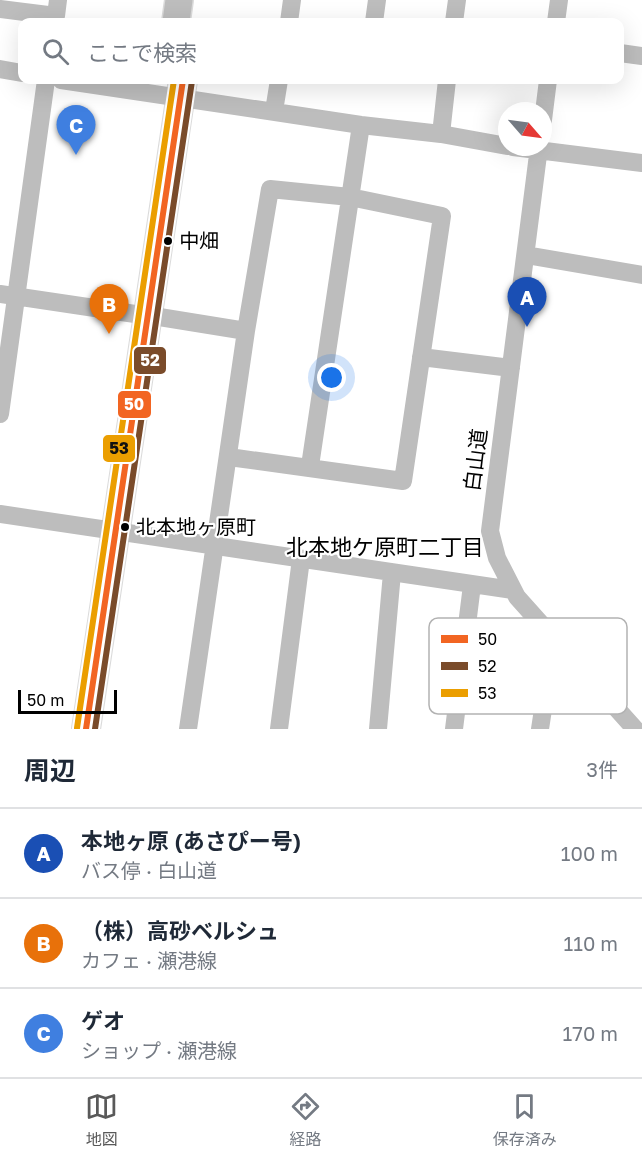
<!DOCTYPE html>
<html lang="ja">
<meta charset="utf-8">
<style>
:root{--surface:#fff;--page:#f6f6f7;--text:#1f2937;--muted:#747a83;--line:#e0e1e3;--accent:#595959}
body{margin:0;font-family:"Golos Text","Noto Sans JP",sans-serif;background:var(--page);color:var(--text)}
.compass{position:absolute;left:498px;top:102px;width:54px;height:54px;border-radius:50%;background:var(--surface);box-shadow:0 6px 24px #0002;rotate:118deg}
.scale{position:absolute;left:18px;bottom:15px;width:99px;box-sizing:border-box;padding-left:6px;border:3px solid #000;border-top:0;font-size:16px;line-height:21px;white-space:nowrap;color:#000;-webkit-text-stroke:4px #fff;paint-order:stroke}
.you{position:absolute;left:332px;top:378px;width:21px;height:21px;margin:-15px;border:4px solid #fff;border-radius:50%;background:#1a73e8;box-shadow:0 0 0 9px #1a73e833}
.badge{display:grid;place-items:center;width:39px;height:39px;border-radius:50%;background:var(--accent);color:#fff;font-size:20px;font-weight:700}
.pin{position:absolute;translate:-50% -50px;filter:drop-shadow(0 2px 3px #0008)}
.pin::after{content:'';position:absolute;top:32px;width:21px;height:18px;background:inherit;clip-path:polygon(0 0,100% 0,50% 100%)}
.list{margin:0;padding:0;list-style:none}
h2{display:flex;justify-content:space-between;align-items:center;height:78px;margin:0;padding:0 24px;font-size:26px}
h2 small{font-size:20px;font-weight:400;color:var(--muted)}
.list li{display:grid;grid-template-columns:39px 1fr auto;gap:18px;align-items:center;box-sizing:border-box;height:90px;padding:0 24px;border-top:2px solid var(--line)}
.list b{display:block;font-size:22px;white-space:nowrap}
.list p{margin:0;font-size:20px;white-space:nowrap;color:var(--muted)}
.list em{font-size:20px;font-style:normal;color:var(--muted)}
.icon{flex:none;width:33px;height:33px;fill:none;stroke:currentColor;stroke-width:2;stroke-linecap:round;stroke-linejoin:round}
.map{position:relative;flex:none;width:642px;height:729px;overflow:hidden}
.search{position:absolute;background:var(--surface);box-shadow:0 6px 24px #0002;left:18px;right:18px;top:18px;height:66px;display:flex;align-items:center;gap:15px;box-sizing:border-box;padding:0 21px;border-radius:12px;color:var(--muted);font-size:22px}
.sheet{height:348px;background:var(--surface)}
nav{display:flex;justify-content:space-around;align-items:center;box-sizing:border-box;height:84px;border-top:2px solid var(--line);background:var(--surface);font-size:16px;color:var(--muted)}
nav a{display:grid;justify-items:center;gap:3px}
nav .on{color:var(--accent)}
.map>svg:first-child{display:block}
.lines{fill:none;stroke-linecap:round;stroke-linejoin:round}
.highway-casing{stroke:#dbdbdb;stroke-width:30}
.minor{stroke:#bdbdbd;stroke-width:18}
.highway{stroke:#bdbdbd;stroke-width:27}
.bus-1-casing{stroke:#fff;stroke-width:10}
.bus-2-casing{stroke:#fff;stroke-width:10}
.bus-3-casing{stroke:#fff;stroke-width:10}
.bus-1{stroke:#f26522;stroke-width:6}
.bus-2{stroke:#7a4b2a;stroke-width:6}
.bus-3{stroke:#eb9e00;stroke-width:6}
.bus-dot{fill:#000;stroke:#fff;stroke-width:2}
.labels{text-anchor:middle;stroke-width:4.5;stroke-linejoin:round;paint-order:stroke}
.bus-label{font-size:20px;fill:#000;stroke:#fff;text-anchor:start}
.street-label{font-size:21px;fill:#000;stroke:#fff}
.neighbourhood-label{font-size:22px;fill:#000;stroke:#fff}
.key{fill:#fff;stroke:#b2b2b2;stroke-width:1.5}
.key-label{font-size:16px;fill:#000}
.line-badge{stroke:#fff;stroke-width:2}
.badge-label{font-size:16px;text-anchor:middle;font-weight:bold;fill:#fff}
.pale-badge-label{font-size:16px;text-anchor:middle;font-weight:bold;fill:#111}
</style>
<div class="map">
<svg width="642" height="729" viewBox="0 0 642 729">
<rect width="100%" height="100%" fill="#fff"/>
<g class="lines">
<g class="highway-casing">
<path id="highway" d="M176,22L179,0
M86,729L183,80"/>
</g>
<path class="minor" d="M0,9L56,16L58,0
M289,22L292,0
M374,22L377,0
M454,22L457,0
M556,22L559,0
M620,53L642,56
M0,69L22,73
M61,80L361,125L441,134L507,146
M274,111L279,80
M543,120L548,80
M441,134L447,80
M513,147L642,163
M539,147L490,531L497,558L517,597L635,729
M526,255L642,275
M0,294L135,314
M147,315L246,331
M421,357L511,368
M0,414L46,80
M310,466L361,125
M0,514L513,590
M188,729L246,331L270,189L350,197L442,216L403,481L229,457
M279,729L301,559
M378,729L392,573
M454,729L472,585
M540,729L554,637"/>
<use href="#highway" class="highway"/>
<g class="bus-1-casing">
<path id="bus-1" d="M86,729L183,80"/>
</g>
<g class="bus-2-casing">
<path id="bus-2" d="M95,729L192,81"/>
</g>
<g class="bus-3-casing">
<path id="bus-3" d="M77,728L174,80"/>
</g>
<use href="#bus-1" class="bus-1"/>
<use href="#bus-2" class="bus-2"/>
<use href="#bus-3" class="bus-3"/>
</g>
<g class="bus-dot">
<circle cx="168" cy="241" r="5"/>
<circle cx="125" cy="527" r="5"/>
</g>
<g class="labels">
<g class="bus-label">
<text x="179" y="248">中畑</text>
<text x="136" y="534">北本地ヶ原町</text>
</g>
<g class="street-label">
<text transform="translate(476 460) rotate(-83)" y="7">白山道</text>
</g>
<g class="neighbourhood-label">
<text x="385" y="555">北本地ケ原町二丁目</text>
</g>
</g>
<rect x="429" y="618" width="198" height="96" rx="9" class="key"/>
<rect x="441" y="635" width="27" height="8" fill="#f26522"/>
<rect x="441" y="662" width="27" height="8" fill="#7a4b2a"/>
<rect x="441" y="689" width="27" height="8" fill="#eb9e00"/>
<g class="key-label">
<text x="478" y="645">50</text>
<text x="478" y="672">52</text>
<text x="478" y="699">53</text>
</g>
<g class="line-badge">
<rect x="133" y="346" width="34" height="29" rx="6" fill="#7a4b2a"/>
<rect x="117" y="390" width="35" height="29" rx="6" fill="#f26522"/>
<rect x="102" y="434" width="34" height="29" rx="6" fill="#eb9e00"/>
</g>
<g class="badge-label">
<text x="150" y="366">52</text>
<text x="134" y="410">50</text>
</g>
<g class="pale-badge-label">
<text x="119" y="454">53</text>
</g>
</svg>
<svg class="compass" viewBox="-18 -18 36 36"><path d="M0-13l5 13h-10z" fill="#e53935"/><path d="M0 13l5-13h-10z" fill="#747a83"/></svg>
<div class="scale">50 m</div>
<div class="you"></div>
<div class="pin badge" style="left:527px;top:327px;background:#1a4fb4">A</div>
<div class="pin badge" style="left:109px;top:334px;background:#e8710a">B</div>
<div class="pin badge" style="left:76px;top:155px;background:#3f7fe0">C</div>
<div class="search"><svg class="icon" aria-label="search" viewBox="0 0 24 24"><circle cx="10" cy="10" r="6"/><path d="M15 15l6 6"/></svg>ここで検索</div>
</div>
<section class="sheet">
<h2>周辺<small>3件</small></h2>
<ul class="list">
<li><span class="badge" style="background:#1a4fb4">A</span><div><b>本地ヶ原 (あさぴー号)</b><p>バス停 · 白山道</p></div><em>100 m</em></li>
<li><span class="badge" style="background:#e8710a">B</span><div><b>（株）高砂ベルシュ</b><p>カフェ · 瀬港線</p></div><em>110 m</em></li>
<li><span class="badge" style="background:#3f7fe0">C</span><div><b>ゲオ</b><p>ショップ · 瀬港線</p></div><em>170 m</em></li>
</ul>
</section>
<nav>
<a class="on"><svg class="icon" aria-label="map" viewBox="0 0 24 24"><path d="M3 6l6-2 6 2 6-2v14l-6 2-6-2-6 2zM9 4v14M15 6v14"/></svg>地図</a>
<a><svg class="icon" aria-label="directions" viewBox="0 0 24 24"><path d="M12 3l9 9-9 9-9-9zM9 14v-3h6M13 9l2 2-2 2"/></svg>経路</a>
<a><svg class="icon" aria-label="saved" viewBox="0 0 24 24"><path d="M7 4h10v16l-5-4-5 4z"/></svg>保存済み</a>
</nav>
